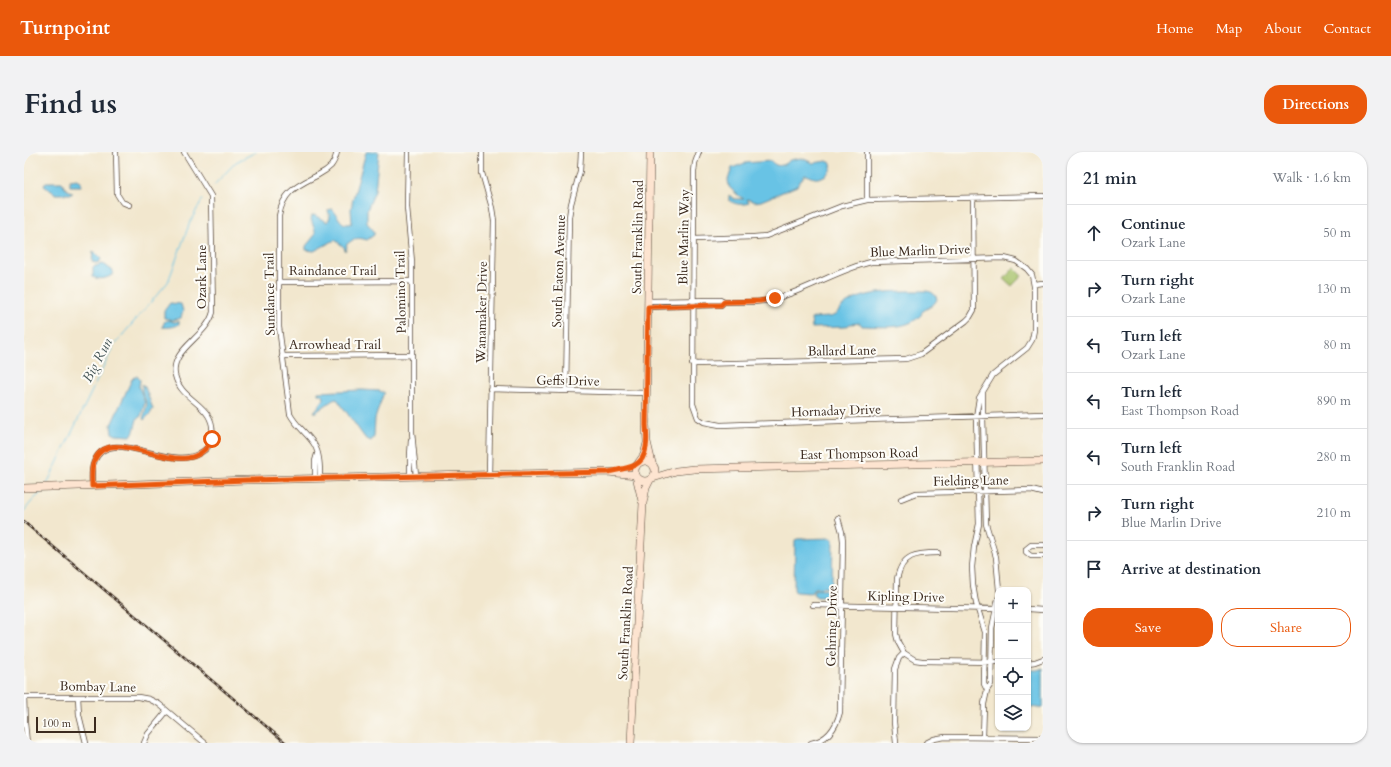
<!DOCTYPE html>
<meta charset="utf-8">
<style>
:root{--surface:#fff;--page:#f2f2f3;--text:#1f2937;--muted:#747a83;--line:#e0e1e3;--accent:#ea580c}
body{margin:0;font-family:Cardo,serif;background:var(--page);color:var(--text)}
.controls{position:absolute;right:12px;bottom:12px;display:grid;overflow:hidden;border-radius:8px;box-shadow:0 1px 3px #0004}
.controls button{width:36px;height:36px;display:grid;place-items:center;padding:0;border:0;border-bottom:1px solid var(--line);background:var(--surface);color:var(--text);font:20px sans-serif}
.scale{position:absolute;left:12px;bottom:10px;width:60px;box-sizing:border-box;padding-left:4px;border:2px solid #3b2a1e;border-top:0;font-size:11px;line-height:14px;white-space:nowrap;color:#3b2a1e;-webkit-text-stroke:3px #fdfcf7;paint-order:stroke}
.stop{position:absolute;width:12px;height:12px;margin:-9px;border:3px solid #ea580c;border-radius:50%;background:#fff}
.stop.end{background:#ea580c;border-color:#fff;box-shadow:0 1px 4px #0008}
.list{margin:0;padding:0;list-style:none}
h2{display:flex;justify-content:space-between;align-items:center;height:52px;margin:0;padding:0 16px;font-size:17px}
h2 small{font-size:13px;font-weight:400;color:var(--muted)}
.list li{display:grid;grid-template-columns:26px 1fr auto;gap:12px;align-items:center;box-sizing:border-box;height:56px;padding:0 16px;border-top:1px solid var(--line)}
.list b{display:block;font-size:15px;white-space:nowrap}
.list p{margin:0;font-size:13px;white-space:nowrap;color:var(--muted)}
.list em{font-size:13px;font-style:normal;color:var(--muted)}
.actions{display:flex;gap:8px;padding:12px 16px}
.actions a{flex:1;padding:9px 0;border:1px solid var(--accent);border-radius:16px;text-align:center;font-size:14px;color:var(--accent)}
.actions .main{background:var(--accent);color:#fff}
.icon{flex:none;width:22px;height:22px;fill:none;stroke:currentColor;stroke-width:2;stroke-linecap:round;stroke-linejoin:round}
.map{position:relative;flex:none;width:1019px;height:591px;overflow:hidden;border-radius:16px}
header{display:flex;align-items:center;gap:24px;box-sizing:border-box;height:56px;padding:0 20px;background:var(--accent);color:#fff}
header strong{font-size:19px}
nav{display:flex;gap:22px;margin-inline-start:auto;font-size:14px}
.intro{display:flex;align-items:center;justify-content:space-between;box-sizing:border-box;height:96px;padding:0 24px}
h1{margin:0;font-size:28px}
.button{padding:10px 18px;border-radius:16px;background:var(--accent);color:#fff;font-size:14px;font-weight:700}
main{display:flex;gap:24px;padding:0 24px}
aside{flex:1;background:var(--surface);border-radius:16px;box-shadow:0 1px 3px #0004}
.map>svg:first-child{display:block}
.green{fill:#a5c167;stroke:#707642}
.water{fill:#67c3e5;stroke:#517682}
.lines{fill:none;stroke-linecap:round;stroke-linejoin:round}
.stream{stroke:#67c3e5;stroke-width:1}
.minor-casing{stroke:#564638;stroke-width:6}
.secondary-casing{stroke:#564638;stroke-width:8}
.minor{stroke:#fff;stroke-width:4.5}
.secondary{stroke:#fde4d0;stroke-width:7}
.rail-casing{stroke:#3b2a1e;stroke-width:2.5}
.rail{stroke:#fdfcf7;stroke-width:1;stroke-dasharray:3;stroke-linecap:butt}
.route{stroke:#ea580c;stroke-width:5}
.labels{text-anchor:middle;stroke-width:4;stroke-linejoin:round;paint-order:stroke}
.street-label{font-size:13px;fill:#3b2a1e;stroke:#fdfcf7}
.water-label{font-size:14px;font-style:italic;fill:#48585a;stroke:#fdfcf7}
</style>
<header>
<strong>Turnpoint</strong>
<nav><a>Home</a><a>Map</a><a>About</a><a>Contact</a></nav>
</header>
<div class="intro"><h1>Find us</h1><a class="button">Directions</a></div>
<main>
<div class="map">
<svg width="1019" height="591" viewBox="0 0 1019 591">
<rect width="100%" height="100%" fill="#fdfcf7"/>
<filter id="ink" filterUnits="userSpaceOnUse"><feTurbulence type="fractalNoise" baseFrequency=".025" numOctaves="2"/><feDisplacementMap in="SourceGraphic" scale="8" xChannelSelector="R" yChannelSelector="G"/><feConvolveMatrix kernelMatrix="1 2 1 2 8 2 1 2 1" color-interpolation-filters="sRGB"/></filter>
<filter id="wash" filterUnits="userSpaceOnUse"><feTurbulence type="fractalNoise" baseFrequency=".012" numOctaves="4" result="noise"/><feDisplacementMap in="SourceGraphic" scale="16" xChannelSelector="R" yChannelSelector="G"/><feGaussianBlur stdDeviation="0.9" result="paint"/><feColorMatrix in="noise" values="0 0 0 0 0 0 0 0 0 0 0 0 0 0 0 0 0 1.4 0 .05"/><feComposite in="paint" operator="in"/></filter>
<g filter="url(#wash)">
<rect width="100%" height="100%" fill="#f2e7ce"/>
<path class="green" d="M990,116L998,124L988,134L980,127Z"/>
<path class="water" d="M342,0H355L351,39L343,58V71L350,79V83L343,88C334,85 330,86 322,93L323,95L321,99L320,95L311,88L290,99L282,98V94L291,83C292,76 287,72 287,65L290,63L303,70L306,66L304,58L308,57C315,63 316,76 328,71L327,57L329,47Z
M777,6L789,11L803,9L807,11C809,18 802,25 794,26C789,27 786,23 781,23L773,34L737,49L731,50L723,47L725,51C718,53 711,53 705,48V43L710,47H720L715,44L705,35L704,28L708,16L721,11L747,9C754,17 759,13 766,8Z
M53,27L57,29V34H46V28Z
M22,30H38L42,37L48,40V42H32L20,34Z
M69,100L76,105L77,108L75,110L72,111L68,110Z
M78,112L81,113L89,119V122C83,127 75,128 69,125V115Z
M894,139C902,139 910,138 913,147C910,154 905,155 899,159C895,163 900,160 896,164C881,179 856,174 838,174L836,171L826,172L822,175L788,176L787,167C794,164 804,167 811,163C814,160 816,156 819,154C838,139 871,139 894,139Z
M146,151L157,152L159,159L157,166L149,168L140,166V159Z
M145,168L150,170L155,169V172C152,175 143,176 138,175L141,169Z
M113,224L116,228L115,235L121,251L117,264L113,267L110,279L107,284L92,283L88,281L87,273L108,227L110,225Z
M118,232L121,235L129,257L126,262L120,268L119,267L123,252L118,240Z
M338,238L356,239L361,241L359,243L351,267L350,285L347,289L341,286L313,247L309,248L292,260H290L300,247L299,243L294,242V240Z
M808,386L809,388L808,432L806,435L790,436L787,441L771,440L770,437L771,389L773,387Z
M793,437L806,438L808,441L804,445H793L789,442L790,438Z
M1019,516V555L1013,556L1004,554V518H1013Z"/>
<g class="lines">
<path class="stream" d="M190,33L212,10L232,0
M23,332L90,193L144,130L166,70L178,48
M0,359L9,348L20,338"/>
</g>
</g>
<g filter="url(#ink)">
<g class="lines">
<g class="minor-casing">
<path id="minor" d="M92,0L93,42L98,50L105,53
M384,0L383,55L388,110V280L392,324
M458,0V21L468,56L470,69L465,323
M675,0L671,11L670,20L669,252L674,266L680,270L696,273L1019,262
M843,0V48
M670,87L730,85L742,84L818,54L843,48L1019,44
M255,130L388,129
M1010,132L1019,131
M700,150C715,150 732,151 746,148C781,140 812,118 847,110L980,106L992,109L1003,117L1008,123L1010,134V178L1008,188L1003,196L969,223L955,246L952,265L955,372L950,395L948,415L949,433L952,451L961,480L960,532L963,538
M624,155L697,153L700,150L696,148L624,149
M258,204L388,203
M668,212L882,207L897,202L942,169L946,165L950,158L949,46
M466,237L622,241
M542,239L545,65L547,52L556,19L557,0
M959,240V265L962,372L972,405L975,438
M386,325V304L387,288
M291,327V309L293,302
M296,327C296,315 296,302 290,292C283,281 272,274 266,262L255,175V64C259,39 273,34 294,23C298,21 303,18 307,14C310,10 312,5 313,0
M68,334C68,327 67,320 69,313C82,269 145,321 176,301C182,298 187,292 188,285C193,252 157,251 151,223C146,197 183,185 189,160L187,44L160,0
M877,347L892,341L1007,338L1019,341
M1019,393H1007L1002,397V400L1007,404H1019
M914,401C892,401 878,402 873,427L872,482L874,490L880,501L891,508L898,509L974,510
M789,453L974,457
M1004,457L1019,458
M1004,511L1011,510L1019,507
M0,545H114L125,547L135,552L181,591
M0,545L1,571L3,591
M54,545L55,563L62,591
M959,585L960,552L963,538L967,532L968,476L974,447
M120,591L124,582L143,559
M787,591C804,588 812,576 816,560L819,389L818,380L814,366
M872,591L870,570L871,517L875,506L880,501
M902,591L910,587L921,585L1019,586"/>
</g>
<g class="secondary-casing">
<path id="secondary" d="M626,0L622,273L623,290L628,311
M611 319a10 10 0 1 1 20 0a10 10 0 1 1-20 0Z
M615,310L620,303L623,291
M612,324L618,349
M629,326L652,319L670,317L1019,309
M0,336L223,328L584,320L612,323
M607,591L619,351L622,336L626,328"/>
</g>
<use href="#minor" class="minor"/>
<use href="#secondary" class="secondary"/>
<g class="rail-casing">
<path id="rail" d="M0,370L262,591"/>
</g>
<use href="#rail" class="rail"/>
</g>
</g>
<g class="lines" filter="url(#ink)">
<path class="route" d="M188,287C163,340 85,262 69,312C67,319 68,327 68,334L223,328L584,320C592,318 603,317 611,313C625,306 623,285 622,273L624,155L697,153L700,150L736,149L751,146"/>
</g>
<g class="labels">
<g class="street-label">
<text transform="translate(613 85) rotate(-89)" y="5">South Franklin Road</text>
<text transform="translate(659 85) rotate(-89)" y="5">Blue Marlin Way</text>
<text transform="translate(896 98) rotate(-2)" y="5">Blue Marlin Drive</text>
<text x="309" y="123">Raindance Trail</text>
<text transform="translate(534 119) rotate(-88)" y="5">South Eaton Avenue</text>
<text transform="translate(177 125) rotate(-90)" y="5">Ozark Lane</text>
<text transform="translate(376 140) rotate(-91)" y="5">Palomino Trail</text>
<text transform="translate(245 142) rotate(-91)" y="5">Sundance Trail</text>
<text transform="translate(457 160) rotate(-89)" y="5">Wanamaker Drive</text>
<text x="311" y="197">Arrowhead Trail</text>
<text transform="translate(818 198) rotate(-1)" y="5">Ballard Lane</text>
<text transform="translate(544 228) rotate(1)" y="5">Geffs Drive</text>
<text transform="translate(812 258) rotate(-2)" y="5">Hornaday Drive</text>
<text transform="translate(835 301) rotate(-1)" y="5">East Thompson Road</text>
<text transform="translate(947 328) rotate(-1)" y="5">Fielding Lane</text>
<text transform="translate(882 444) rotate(1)" y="5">Kipling Drive</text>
<text transform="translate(601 471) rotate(-87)" y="5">South Franklin Road</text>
<text transform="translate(807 474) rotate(-89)" y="5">Gehring Drive</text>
<text transform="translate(74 534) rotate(1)" y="5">Bombay Lane</text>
</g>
<g class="water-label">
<text transform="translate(73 208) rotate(-62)" y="5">Big Run</text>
</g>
</g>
</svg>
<div class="controls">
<button>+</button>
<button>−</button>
<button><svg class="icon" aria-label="locate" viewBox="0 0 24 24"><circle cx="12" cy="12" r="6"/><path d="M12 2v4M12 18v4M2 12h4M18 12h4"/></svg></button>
<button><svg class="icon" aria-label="layers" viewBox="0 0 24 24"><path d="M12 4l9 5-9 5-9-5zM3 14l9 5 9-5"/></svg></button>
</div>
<div class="scale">100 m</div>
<div class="stop" style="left:188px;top:287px"></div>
<div class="stop end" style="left:751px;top:146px"></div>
</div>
<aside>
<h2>21 min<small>Walk · 1.6 km</small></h2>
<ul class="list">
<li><svg class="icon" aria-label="ahead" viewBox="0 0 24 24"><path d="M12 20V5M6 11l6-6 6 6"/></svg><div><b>Continue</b><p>Ozark Lane</p></div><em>50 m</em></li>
<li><svg class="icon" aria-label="right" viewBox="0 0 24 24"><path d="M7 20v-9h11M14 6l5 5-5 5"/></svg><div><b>Turn right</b><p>Ozark Lane</p></div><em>130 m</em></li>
<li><svg class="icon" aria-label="left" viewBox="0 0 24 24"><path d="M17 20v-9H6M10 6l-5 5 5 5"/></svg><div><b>Turn left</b><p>Ozark Lane</p></div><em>80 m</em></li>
<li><svg class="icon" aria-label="left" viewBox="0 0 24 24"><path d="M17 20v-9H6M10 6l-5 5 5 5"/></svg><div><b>Turn left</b><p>East Thompson Road</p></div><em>890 m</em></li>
<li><svg class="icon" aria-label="left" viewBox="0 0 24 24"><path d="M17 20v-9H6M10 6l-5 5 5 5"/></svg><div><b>Turn left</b><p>South Franklin Road</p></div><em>280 m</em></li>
<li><svg class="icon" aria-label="right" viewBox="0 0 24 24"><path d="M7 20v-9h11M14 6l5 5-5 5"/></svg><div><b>Turn right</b><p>Blue Marlin Drive</p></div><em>210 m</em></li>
<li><svg class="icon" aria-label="arrive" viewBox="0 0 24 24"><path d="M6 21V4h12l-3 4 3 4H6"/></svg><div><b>Arrive at destination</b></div></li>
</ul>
<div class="actions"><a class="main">Save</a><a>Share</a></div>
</aside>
</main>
